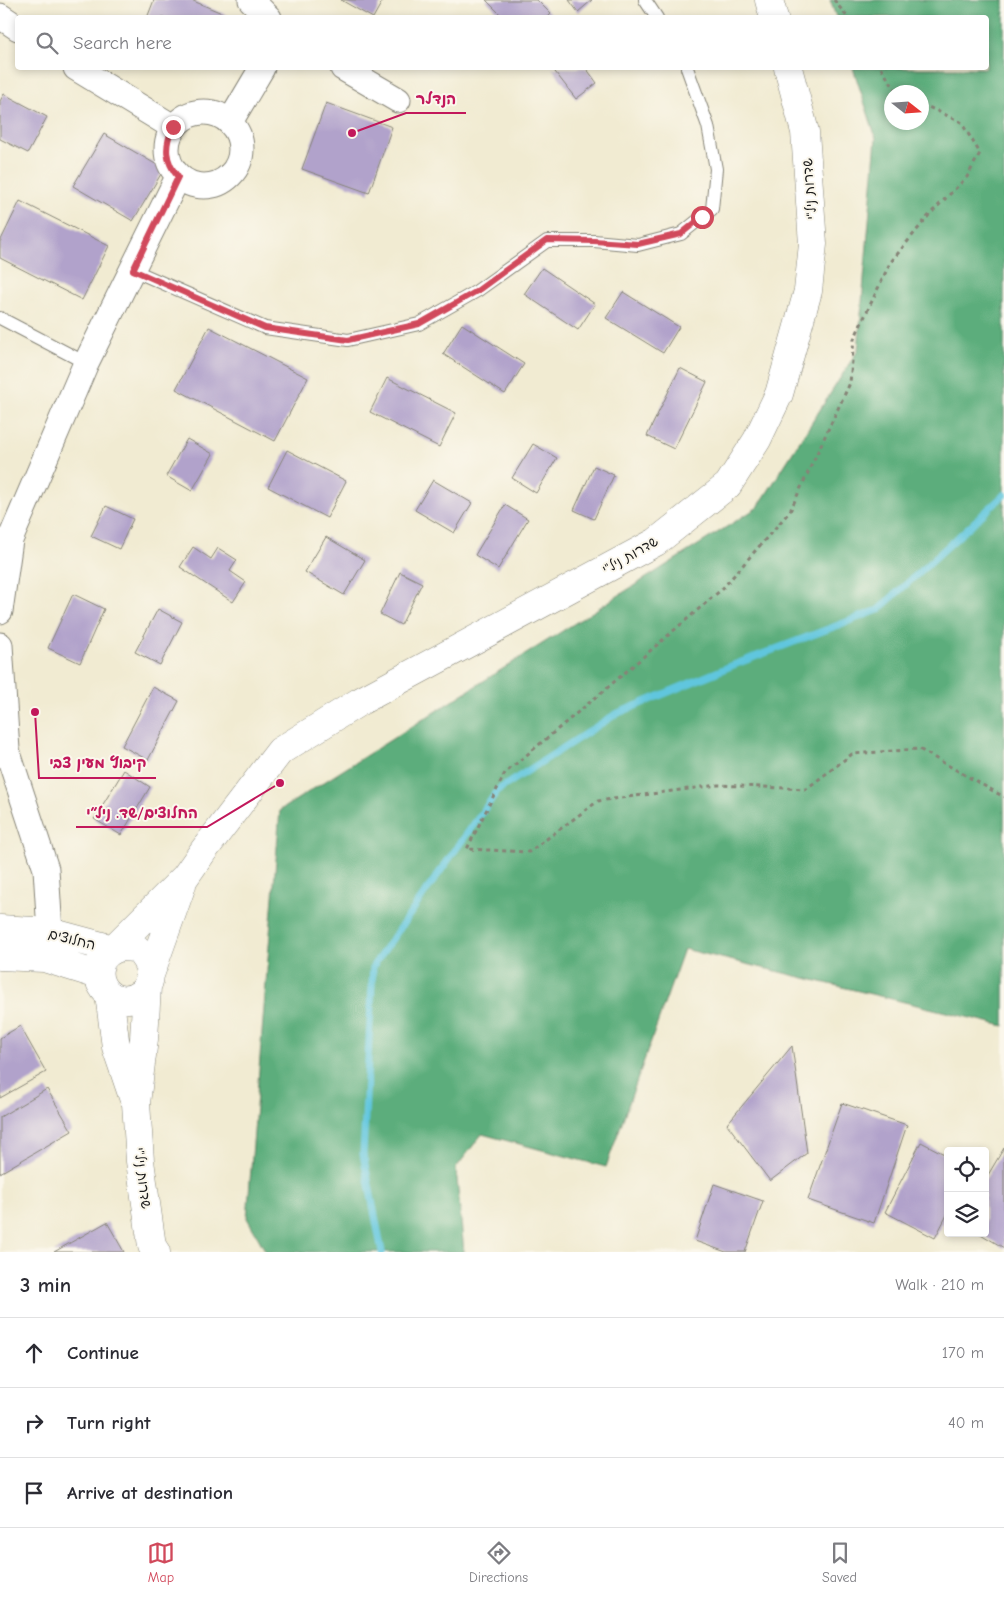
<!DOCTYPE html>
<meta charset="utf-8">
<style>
:root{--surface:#fff;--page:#f2f2f3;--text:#2b2b33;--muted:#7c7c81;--line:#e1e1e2;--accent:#d1495b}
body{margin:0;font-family:"Comic Neue","Playpen Sans Hebrew",sans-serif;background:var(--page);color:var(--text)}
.controls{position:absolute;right:15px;bottom:15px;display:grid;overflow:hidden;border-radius:5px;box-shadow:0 2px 8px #0003}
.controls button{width:45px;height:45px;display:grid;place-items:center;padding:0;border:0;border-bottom:1px solid var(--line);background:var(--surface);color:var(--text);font:25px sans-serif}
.compass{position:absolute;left:884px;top:85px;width:45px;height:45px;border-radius:50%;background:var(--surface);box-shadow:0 2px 8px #0003;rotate:107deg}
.stop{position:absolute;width:15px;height:15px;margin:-11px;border:4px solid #d1495b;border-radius:50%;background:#fff}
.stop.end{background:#d1495b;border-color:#fff;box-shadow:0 1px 5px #0008}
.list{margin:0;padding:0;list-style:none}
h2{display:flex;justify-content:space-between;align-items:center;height:65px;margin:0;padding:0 20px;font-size:21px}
h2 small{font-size:16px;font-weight:400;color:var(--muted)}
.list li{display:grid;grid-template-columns:32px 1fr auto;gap:15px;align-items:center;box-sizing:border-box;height:70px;padding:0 20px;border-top:1px solid var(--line)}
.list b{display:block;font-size:19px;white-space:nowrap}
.list em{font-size:16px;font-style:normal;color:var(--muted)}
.icon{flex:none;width:28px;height:28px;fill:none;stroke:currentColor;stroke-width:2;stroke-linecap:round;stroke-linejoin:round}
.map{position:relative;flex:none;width:1004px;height:1252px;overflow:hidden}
.search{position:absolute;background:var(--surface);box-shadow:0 2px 8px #0003;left:15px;right:15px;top:15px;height:55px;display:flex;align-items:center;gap:12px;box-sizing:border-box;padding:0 18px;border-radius:5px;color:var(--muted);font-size:19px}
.sheet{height:275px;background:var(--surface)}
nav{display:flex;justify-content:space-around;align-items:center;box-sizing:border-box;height:70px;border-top:1px solid var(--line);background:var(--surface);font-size:14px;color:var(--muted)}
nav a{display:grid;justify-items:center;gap:2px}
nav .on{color:var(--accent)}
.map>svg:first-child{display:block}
.forest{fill:#5bad7b;stroke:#3c644c;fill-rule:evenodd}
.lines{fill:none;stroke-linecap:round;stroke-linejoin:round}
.stream{stroke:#60c6de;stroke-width:7}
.building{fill:#b1a2cb}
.service-casing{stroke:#868477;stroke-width:14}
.minor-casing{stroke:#868477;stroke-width:27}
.tertiary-casing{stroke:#868477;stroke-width:29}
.path{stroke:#868477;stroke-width:3;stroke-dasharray:4 4;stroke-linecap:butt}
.service{stroke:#fff;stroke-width:12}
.minor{stroke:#fff;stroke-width:25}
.tertiary{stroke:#fff;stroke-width:28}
.route{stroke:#d1495b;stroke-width:6}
.labels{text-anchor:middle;stroke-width:4;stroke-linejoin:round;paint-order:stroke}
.street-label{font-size:14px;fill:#1c1c1c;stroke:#fbf7ec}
.leader{fill:none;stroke:#c2185b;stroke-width:2}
.callout-dot{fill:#c2185b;stroke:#fbf7ec;stroke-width:2}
.callout-label{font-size:15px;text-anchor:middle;font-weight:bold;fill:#c2185b;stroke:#fbf7ec;stroke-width:4;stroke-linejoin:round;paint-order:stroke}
</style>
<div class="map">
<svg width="1004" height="1252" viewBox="0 0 1004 1252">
<rect width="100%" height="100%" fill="#fbf7ec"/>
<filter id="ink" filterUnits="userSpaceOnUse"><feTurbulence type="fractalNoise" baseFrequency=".02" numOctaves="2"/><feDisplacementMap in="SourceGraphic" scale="10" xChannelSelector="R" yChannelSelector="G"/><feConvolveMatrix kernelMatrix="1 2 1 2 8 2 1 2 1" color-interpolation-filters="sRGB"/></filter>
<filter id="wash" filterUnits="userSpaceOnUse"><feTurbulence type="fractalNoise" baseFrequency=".0096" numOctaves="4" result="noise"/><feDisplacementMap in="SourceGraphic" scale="20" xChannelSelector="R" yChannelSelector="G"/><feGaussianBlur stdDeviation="1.12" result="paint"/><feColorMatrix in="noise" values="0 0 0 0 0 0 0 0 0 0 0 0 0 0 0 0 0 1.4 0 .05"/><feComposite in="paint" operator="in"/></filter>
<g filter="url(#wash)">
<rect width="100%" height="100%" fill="#f1ebd2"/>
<path class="forest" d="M830,0H1004V1026L684,949L606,1167L482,1134L456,1168L464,1252H266L247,1218L280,810L758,507L858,350L876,138L853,68H986V18L836,17ZM892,92H922V122H892Z"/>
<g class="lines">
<path class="stream" d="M382,1252L363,1154L373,966L498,790L616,714L731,666L878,610L1004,495"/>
</g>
<g id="blocks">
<path class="building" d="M154,0H191L229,16L228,18H147Z
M341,0H383L373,18Z
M486,0H537L551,14L547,18H504Z
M569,0H592L578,12Z
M552,68H586L597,83L576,99Z
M4,94L47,117L28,153L0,139V101Z
M326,103L392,127L369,193L302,169Z
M104,134L164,169L133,221L73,186Z
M20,201L109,246L82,300L0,258V242Z
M542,268L595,304L578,330L524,294Z
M623,292L679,327L663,353L606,318Z
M462,324L524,364L505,394L443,354Z
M209,327L308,378L275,441L176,389Z
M680,368L707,382L674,449L647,436Z
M387,378L456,413L439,447L370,412Z
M187,439L213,454L192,491L166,476Z
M533,444L557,458L536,493L512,478Z
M287,450L346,481L327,518L268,487Z
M594,466L614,475L594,519L574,510Z
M433,480L472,503L454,533L415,510Z
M505,505L528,519L498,569L475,555Z
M106,506L133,519L119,549L91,536Z
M326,537L365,560L344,595L305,572Z
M193,547L211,559L218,548L237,560L230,571L246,582L233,602L180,567Z
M400,572L422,583L401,625L380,614Z
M73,594L104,609L80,663L48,648Z
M158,609L182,622L160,665L135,652Z
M153,687L179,701L148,760L122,746Z
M124,770L150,787L121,835L94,819Z
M20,1026L46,1072L0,1098V1038Z
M792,1046L807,1153L770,1181L727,1124Z
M47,1089L72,1131L0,1173V1117Z
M842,1103L907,1125L874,1223L808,1200Z
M921,1142L948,1156V1213L935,1238L885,1212Z
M1004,1148V1248L979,1233H985V1180Z
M714,1184L763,1201L745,1252H726L695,1241Z
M107,1222L124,1252H54Z"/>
</g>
</g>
<g filter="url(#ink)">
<use href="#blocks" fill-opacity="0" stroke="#868477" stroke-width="1"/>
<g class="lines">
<g class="service-casing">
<path id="service" d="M645,0L657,18
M133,270L265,328L348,340L419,324L477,291L547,241H594L638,245L681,234L712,209L716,169L708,126L687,68
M0,318L86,363"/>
</g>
<g class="minor-casing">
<path id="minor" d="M251,0L269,18
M0,16L18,28
M76,68L173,127
M343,68L398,100
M167 149a37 37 0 1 1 74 0a37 37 0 1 1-74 0Z
M230,122L262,68
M0,611L10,540L86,363L178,177
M0,645L7,750L46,869L50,932L46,950"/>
</g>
<g class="tertiary-casing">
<path id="tertiary" d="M769,0L774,18
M0,929L50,932L113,949
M121,947L136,948C175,985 121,1019 102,986C99,981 98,974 99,968C101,957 110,950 121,947Z
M113,949L185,877L204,850L280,751L359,702L656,542L728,485L757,440L779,394L808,291L813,244L805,132L788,68
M0,956L44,958L98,975
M150,975L182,885
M147,986L144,1039L136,1103L140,1161L152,1246L156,1252
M109,994L116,1047L133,1097"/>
</g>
<path class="path" d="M834,0L848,18
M881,68L897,92
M922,104L961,122L980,153L967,177L930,214L890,263L854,339L850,383L790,511L722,589L607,688L505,773L467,849L529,852L598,801L718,785L806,789L852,754L919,749L1004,797"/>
<use href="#service" class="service"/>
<use href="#minor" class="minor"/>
<use href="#tertiary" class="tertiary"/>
</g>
</g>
<g class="lines" filter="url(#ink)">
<path class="route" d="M173,127C164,146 165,161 178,177L133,270L265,328L348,340L419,324L477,291L547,240L594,241L638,244L681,234L702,217"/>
</g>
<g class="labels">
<g class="street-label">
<text transform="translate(809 189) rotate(-94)" y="5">שדרות ניל"י</text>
<text transform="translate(630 555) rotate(-30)" y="5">שדרות ניל"י</text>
<text transform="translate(72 939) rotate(14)" y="5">החלוצים</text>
<text transform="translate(143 1178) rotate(83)" y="5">שדרות ניל"י</text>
</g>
</g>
<path class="leader" d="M352 133L406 113H466M35 712L39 778H156M280 783L207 827H76"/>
<g class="callout-dot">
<circle cx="352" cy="133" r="5"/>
<circle cx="35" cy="712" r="5"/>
<circle cx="280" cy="783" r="5"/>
</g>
<g class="callout-label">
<text x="436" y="104">הנדלר</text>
<text x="98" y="768">קיבוץ מעין צבי</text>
<text x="142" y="818">החלוצים/שד. ניל״י</text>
</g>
</svg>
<div class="controls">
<button><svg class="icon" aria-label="locate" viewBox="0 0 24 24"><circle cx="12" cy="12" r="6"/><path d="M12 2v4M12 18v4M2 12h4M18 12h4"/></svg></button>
<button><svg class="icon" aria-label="layers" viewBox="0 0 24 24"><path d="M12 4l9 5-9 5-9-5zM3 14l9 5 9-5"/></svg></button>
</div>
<svg class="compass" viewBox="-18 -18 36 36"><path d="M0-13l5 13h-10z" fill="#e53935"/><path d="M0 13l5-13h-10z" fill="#7c7c81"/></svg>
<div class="stop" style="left:702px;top:217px"></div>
<div class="stop end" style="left:173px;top:127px"></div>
<div class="search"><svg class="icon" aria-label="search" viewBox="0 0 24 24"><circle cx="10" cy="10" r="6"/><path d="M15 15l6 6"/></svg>Search here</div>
</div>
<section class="sheet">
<h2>3 min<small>Walk · 210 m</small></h2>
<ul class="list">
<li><svg class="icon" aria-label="ahead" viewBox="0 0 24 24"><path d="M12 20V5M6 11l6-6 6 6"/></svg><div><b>Continue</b></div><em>170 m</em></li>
<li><svg class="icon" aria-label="right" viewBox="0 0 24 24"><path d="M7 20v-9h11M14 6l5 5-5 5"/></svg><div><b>Turn right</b></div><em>40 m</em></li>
<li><svg class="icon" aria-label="arrive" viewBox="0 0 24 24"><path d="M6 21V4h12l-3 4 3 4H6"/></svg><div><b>Arrive at destination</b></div></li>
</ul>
</section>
<nav>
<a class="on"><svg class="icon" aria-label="map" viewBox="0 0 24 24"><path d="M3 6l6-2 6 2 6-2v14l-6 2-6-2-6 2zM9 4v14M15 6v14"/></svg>Map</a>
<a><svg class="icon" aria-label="directions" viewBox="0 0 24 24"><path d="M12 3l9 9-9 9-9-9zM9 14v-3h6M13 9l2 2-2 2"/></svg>Directions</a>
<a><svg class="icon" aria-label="saved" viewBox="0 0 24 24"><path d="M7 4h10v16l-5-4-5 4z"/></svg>Saved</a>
</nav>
